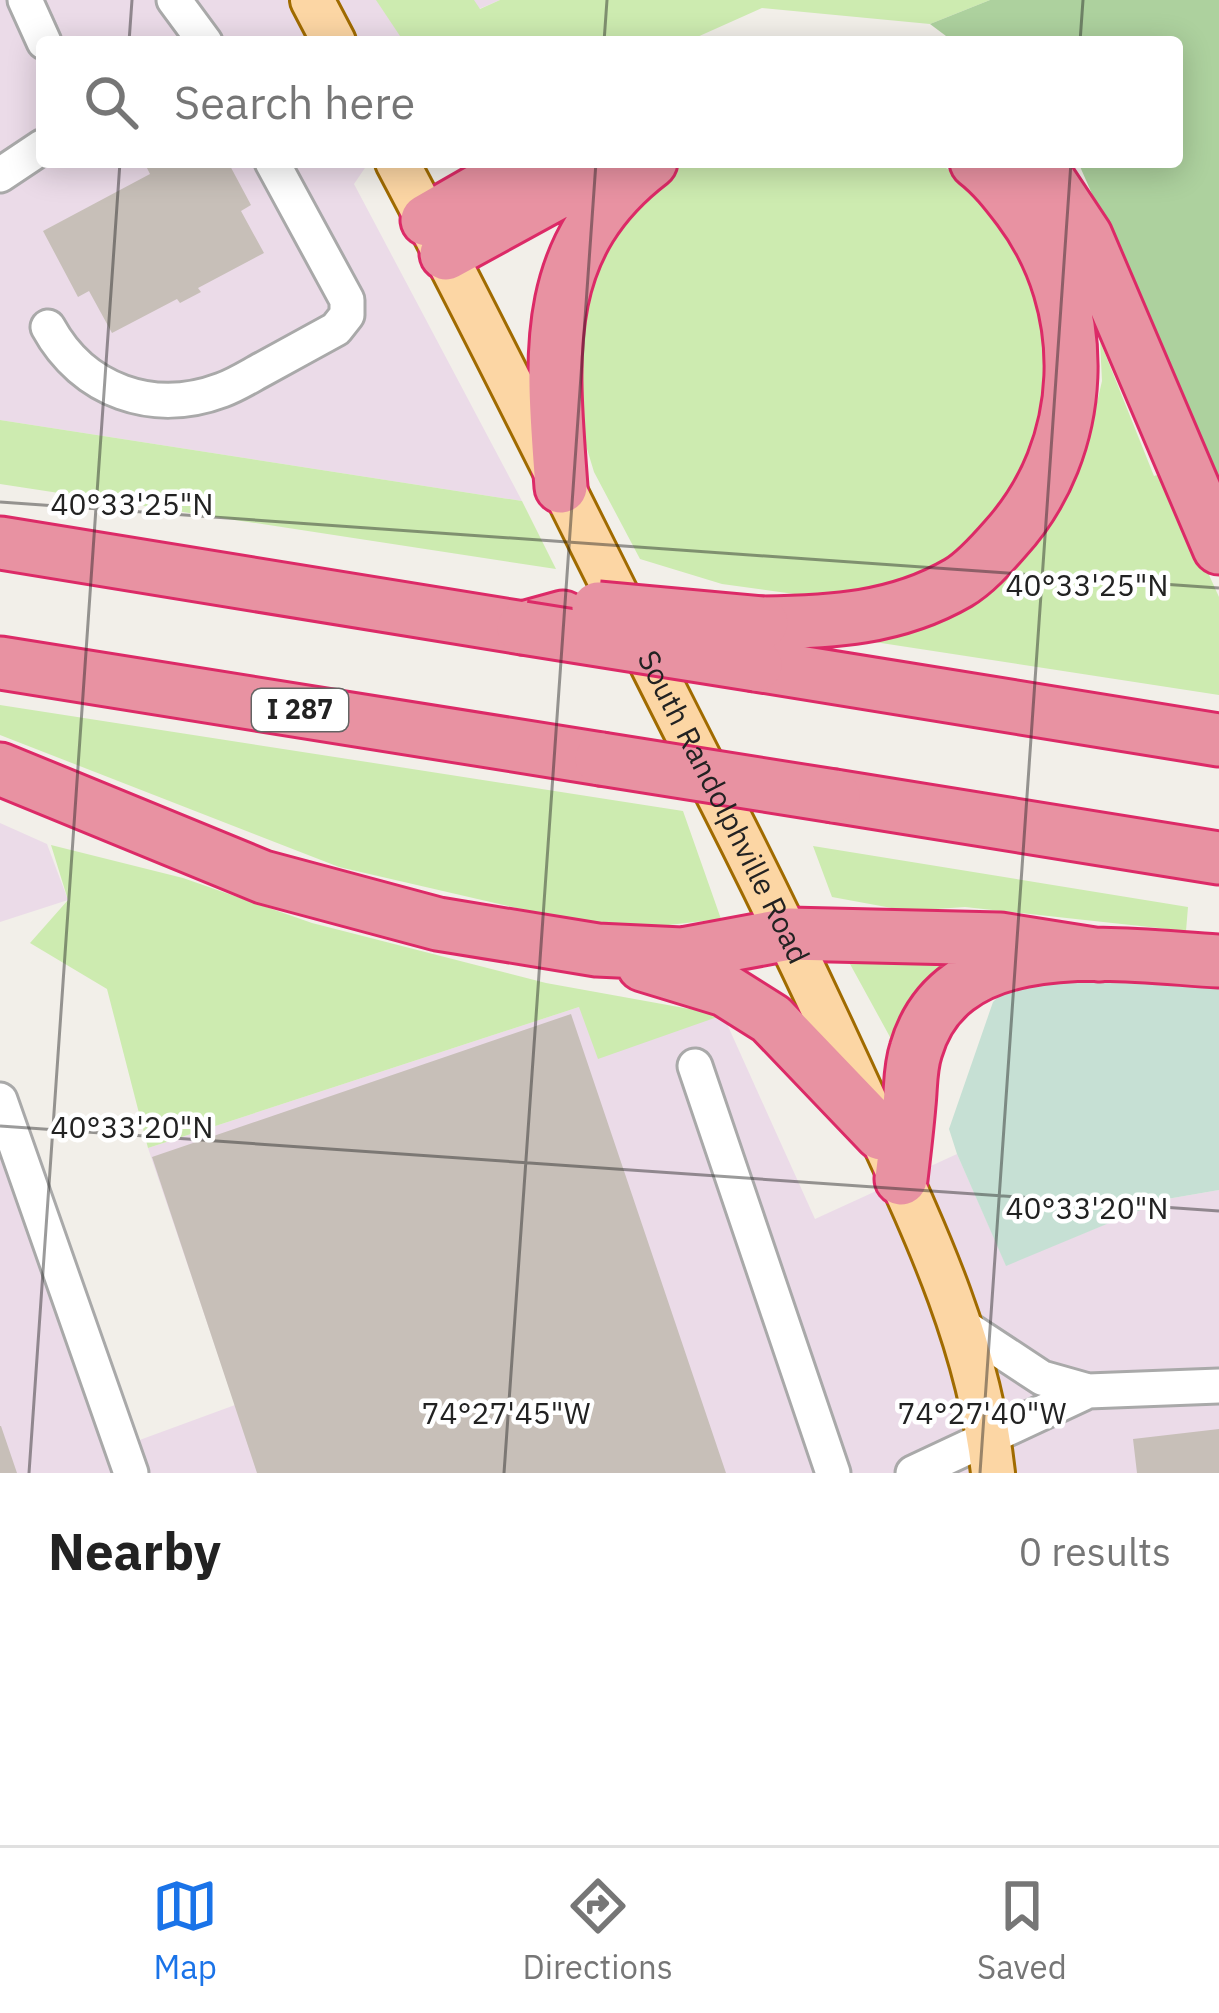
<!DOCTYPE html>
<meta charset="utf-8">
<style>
:root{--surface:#fff;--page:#f6f6f6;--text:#222;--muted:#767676;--line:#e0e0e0;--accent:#1a73e8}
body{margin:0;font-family:"IBM Plex Sans",sans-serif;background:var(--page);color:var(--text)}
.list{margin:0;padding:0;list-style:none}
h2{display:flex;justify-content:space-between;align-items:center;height:156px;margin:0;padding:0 48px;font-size:51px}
h2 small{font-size:39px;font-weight:400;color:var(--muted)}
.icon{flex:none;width:66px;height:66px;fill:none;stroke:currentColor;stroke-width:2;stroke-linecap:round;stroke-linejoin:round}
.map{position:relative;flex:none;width:1219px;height:1473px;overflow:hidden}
.search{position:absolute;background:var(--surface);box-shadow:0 6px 30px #0003;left:36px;right:36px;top:36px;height:132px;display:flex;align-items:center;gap:30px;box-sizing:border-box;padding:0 42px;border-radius:12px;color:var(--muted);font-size:45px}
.sheet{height:372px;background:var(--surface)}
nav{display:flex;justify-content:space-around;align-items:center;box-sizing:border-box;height:168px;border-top:3px solid var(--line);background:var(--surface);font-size:33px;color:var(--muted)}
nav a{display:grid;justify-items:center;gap:6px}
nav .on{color:var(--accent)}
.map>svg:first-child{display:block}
.industrial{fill:#ebdbe8}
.grass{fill:#cdebb0}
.forest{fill:#add19e}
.wetland{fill:#c6e0d4}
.building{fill:#c7bfb8}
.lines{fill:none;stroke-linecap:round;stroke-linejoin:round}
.minor-casing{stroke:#a9a9a9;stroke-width:39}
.major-casing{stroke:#a06b00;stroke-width:48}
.highway-casing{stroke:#dc2a67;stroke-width:57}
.minor{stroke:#fff;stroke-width:33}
.major{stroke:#fcd6a4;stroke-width:42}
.highway{stroke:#e892a2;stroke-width:51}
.highway-bridge-casing{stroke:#dc2a67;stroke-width:57;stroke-linecap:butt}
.highway-bridge{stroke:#e892a2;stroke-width:51}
.ticks{fill:none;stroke:#222;stroke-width:3;stroke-opacity:0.45}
.labels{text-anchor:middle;stroke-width:9;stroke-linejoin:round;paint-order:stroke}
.shield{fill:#fff;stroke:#646464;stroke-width:3}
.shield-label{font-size:27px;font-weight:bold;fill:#222}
.street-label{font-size:30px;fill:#222;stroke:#fff}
.ticks-label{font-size:30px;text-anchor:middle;fill:#222;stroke:#fff;stroke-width:9;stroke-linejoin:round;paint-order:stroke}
</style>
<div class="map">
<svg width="1219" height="1473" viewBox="0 0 1219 1473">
<rect width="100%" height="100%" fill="#f2efe9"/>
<path class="industrial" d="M0,0H500L479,9L456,42H42V162H369L354,184L522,501L0,420Z
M0,823L47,844L68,900L0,922Z
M579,1007L723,1015L815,1219L957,1154L1006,1265L1167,1199L1219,1190V1473H0V1086L126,1445L235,1405L148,1148Z"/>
<path class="grass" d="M376,0H474L480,9L500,0H990L930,24L762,8L686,42H404Z
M686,162H936L980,189L1007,223L1052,324L1039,458L956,559L905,588L844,601L722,584L640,559L594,472L568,386L579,287L611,229L655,184Z
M1100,341L1154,476L1163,473L1219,597V695L842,637L886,629L1081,424H1092L1102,381Z
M0,420L522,501L556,569L0,484Z
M0,705L683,811L721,919L616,931L339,867L0,735Z
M51,845L183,878L312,923L546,983L723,1015L598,1059L579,1007L148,1148L107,989L30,943L68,900Z
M813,846L1188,907L1186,931L965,907L908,911L832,897Z
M986,953L896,1038L890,1037L850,964L853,956Z"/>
<path class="forest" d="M990,0H1219V483L1078,162H1177V42H954L930,24Z"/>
<path class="wetland" d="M1039,974L1219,985V1190L1167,1199L1006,1266L957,1154L949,1129L993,1002L1013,982Z"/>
<path class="building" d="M144,162H228L251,205L241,211L264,253L198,288L201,292L180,303L177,299L112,333L89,291L78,297L43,231L150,174Z
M571,1014L726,1473H257L152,1157Z
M0,1426H1L17,1473H0Z
M1219,1429V1473H1137L1133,1439Z"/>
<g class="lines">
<g class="minor-casing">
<path id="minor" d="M25,0L44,42
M174,0L205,42
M0,175L42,147
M48,327C83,391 153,416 222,390C236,385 250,376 263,369C287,356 312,342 336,329L347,315V300L272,162
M695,1066L833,1473
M0,1100L131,1473
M960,1324L1042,1378L1088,1391L1219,1386
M913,1473L1088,1391"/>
</g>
<g class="major-casing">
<g id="major">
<path d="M312,0L334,42"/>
<path id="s1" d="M397,162C502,360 599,562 701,762C761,878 817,995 871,1114C925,1231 979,1344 993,1473"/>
</g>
</g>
<g class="highway-casing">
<path id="highway" d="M1037,162L1086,236L1219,548
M427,220L528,162
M446,254L614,162
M561,487C552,361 537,249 651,162
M0,543L523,628L563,617
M762,623C831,622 896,619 958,583C975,573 991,555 1005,539C1088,448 1093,307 1019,209C1006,192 993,175 976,162
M0,663L601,759
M756,665L1219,740
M0,769L263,877L438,924L597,950L682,954L789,934L1000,939L1100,955
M834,796L1219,858
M643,965L725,990L771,1019L881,1134
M901,1179C904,1154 907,1129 909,1105C911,1086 910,1068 916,1050C952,926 1122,956 1219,961"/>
</g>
<use href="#minor" class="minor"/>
<use href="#major" class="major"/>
<use href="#highway" class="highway"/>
<g class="highway-bridge-casing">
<path id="highway-bridge" d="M598,608L762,623
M523,628L756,665
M601,759L834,796"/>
</g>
<use href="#highway-bridge" class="highway-bridge"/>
</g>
<path class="ticks" d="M129,42L132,0M604,42L607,0M1080,42L1083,0M0,502L1219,588M0,1126L1219,1211M29,1473L120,162M504,1473L596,162M980,1473L1071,162"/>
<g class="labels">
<rect class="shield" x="252" y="689" width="96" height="42" rx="9"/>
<g class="shield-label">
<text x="300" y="719">I 287</text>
</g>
<g class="street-label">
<text dy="10" stroke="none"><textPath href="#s1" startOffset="723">South Randolphville Road</textPath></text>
</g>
</g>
<g class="ticks-label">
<text x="132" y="515">40°33'25"N</text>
<text x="1087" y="596">40°33'25"N</text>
<text x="132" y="1138">40°33'20"N</text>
<text x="1087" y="1219">40°33'20"N</text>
<text x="506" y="1424">74°27'45"W</text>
<text x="982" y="1424">74°27'40"W</text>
</g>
</svg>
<div class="search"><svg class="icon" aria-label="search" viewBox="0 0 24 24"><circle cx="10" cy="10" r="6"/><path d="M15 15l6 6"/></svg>Search here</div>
</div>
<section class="sheet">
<h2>Nearby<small>0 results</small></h2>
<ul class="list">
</ul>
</section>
<nav>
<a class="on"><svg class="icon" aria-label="map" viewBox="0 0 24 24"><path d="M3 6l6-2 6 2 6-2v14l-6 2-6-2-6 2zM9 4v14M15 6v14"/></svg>Map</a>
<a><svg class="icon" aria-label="directions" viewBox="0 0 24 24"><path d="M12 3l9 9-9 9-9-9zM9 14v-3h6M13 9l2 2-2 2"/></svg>Directions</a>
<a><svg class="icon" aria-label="saved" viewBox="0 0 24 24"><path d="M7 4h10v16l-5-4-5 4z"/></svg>Saved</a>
</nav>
